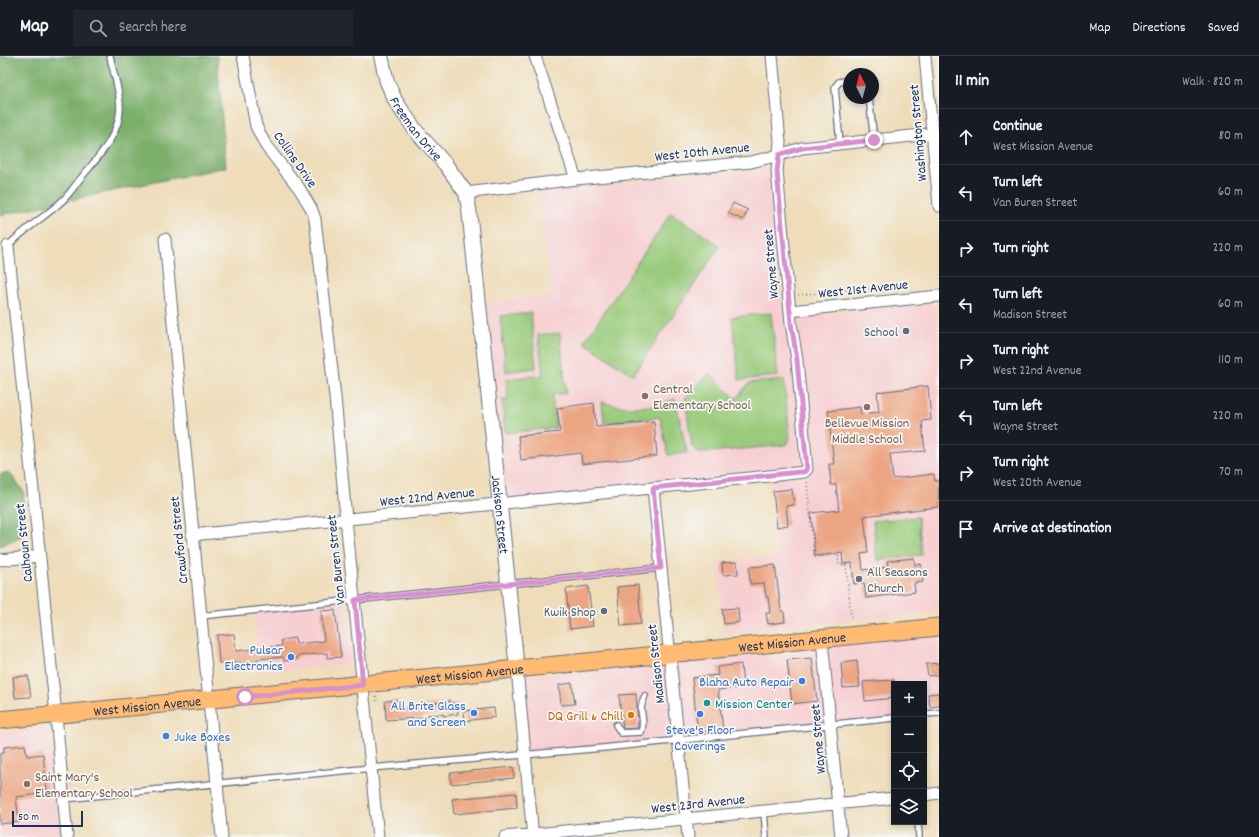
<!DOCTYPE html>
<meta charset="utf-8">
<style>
:root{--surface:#171b24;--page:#20242c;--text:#f1f3f6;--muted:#9ea1a6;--line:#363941}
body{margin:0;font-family:Dekko,sans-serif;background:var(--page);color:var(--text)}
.controls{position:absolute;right:12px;bottom:12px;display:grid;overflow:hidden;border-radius:0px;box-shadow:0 2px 6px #0003}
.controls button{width:36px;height:36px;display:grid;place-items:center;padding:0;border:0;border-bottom:1px solid var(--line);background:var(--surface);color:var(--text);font:20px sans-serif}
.compass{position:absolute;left:843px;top:12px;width:36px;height:36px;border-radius:50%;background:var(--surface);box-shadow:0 2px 6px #0003;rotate:354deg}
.scale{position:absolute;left:12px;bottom:10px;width:71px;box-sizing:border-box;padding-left:4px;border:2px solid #1b2f5e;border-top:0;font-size:11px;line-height:14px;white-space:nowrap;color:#1b2f5e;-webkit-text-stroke:3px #f6f6f2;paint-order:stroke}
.stop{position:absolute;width:12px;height:12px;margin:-9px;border:3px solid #d690ce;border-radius:50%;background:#fff}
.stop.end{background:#d690ce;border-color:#fff;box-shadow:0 1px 4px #0008}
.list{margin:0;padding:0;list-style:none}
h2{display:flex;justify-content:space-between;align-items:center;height:52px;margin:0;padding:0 16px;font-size:17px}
h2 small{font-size:13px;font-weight:400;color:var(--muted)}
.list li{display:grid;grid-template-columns:26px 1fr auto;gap:12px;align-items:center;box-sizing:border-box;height:56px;padding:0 16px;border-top:1px solid var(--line)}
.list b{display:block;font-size:15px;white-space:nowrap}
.list p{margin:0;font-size:13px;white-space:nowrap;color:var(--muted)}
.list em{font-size:13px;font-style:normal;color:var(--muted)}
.icon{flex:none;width:22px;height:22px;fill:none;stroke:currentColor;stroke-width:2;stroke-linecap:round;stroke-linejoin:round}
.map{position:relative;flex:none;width:939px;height:781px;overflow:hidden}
header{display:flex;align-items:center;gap:24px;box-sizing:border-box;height:56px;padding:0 20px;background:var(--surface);border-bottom:1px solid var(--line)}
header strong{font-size:19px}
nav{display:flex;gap:22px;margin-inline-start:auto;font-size:14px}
.search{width:280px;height:36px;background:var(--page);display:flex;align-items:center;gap:10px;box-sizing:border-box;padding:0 14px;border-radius:0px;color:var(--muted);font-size:15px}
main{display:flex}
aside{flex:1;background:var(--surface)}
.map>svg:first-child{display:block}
.built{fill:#f7cfd1}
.green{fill:#9acb7b;stroke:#5a7d6c}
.forest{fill:#7baf6b;stroke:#4b6f64}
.building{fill:#eca582}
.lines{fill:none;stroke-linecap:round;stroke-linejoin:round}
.service-casing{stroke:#656c7e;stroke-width:8}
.minor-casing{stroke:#656c7e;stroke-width:13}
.tertiary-casing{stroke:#656c7e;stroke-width:16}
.primary-casing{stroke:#656c7e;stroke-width:19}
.path{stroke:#656c7e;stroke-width:1.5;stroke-dasharray:1 3;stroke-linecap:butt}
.service{stroke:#fff;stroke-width:5.5}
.minor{stroke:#fff;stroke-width:11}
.tertiary{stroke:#fff;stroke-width:14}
.primary{stroke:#ffbb71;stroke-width:17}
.route{stroke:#d690ce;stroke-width:5}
.service-dot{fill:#5c6f8a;stroke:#f6f6f2;stroke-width:1.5}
.education-dot{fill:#8d6e63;stroke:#f6f6f2;stroke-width:1.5}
.worship-dot{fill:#6b7280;stroke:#f6f6f2;stroke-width:1.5}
.shop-dot{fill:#3f7fe0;stroke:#f6f6f2;stroke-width:1.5}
.culture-dot{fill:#0f9aa8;stroke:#f6f6f2;stroke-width:1.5}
.food-dot{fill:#e8710a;stroke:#f6f6f2;stroke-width:1.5}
.labels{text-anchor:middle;stroke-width:3.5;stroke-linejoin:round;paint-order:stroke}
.street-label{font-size:14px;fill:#1b2f5e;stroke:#f6f6f2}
.service-label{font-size:14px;fill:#4e5e75;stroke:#f6f6f2;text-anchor:end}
.education-label{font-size:14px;fill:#785e54;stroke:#f6f6f2;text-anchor:start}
.worship-label{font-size:14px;fill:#5b616d;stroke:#f6f6f2;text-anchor:start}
.shop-label{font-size:14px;fill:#366cbe;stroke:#f6f6f2;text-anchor:end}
.culture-label{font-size:14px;fill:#0d838f;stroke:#f6f6f2;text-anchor:start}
.food-label{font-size:14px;fill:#c56008;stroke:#f6f6f2;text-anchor:end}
</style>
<header>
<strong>Map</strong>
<div class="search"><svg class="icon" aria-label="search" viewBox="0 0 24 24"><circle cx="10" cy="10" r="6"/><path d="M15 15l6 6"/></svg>Search here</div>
<nav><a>Map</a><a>Directions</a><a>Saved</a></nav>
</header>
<main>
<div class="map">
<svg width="939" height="781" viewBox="0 0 939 781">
<rect width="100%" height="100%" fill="#f6f6f2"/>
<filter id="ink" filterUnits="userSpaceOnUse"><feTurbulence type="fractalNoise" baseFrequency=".025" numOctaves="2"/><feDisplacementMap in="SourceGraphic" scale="8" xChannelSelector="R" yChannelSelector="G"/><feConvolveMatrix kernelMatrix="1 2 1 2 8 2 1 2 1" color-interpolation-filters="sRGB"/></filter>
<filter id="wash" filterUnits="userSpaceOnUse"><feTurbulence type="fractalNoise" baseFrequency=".012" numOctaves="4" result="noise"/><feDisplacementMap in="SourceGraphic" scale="16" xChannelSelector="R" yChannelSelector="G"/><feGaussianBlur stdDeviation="0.9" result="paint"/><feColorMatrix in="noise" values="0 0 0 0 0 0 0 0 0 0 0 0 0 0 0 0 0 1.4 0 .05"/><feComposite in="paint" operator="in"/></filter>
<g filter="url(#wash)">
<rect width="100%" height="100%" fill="#efddba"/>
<path class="built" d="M769,112L784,262L935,247L939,286V555L724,577L717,506L777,500L769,420L507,446L487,246L551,239L540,135Z
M345,545L351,608L260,616L254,554Z
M939,571V657L924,659V628H894V662L525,699L524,621L815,587Z
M49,671L60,781H0V676Z"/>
<path class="green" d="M671,157L720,190L633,319L584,286Z
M531,257L536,312L506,316L500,260Z
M771,257L778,320L739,324L732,261Z
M560,277L566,337L552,339L556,372L505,377L502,344H508L506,323L543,319L538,279Z
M709,317L736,343L749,327L784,324L790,382L786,389L699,397L692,391L685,342Z
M675,343L687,397L668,399L660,361L604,367L602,346C628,354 650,352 675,343Z
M918,461L922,499L877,504L873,465Z"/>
<path class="forest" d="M0,0H217L226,111L0,159Z
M9,416L24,436L22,480L0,490V418Z"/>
<g id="blocks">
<path class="building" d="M733,147L748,154L743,164L728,157Z
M928,330L931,364L922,365L925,395L890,398L893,423L934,418L935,425H939L938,451L864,460L868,497L861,498L863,514L888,511L887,505L914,502L915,509L921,508L923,526L914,527L915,536L866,542L864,527L854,528L852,507L843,508L842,497L815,500L811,457L839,454L836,429H831L829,408H834L828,355L860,351L861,358L879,356L877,336Z
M594,347L596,371L654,365L657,400L582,408L581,397L521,404L518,380L560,376L557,352Z
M792,433L794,449L786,450L788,469L777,471L773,435Z
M737,506L738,518L723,519L722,507Z
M775,509L781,555H784L785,566L768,568L766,557H770L768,541H766L764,527L750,528L749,511Z
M638,529L641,568L621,570L617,531Z
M588,530L593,570L570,573L566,533Z
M738,552L739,566L724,568L722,553Z
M335,554L341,601L327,602V597L297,600V603L284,605L283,601L258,603V605L243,607H219L217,579L234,578L236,595L282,590L281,584L295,582L296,588L324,585L321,555Z
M812,602L817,645L792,648L787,604Z
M857,605L860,631L843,632L841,607Z
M939,607V619L928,620L926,608Z
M741,608L743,631L718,634L723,673L698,676L692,622L718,619L717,611Z
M28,620L31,641L15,642L13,621Z
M894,624V642L865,645L863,626Z
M572,627L575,648L561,649L559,629Z
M939,637V650L930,651L928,638Z
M636,638L638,672L623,673L619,639Z
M399,644L400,653L421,652L420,649L450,645V648L457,647L458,658L443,660V658L427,659V660L423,661V662L386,664L385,645Z
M494,652L495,661L465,665L464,655Z
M25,689L27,700L43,698L47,737L16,741L19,766L0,768V697H4V691Z
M513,711L514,722L451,728L450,717Z
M516,737L517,752L454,758L452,743Z"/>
</g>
</g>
<g filter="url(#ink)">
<use href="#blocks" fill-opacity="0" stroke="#656c7e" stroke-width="1"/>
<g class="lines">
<g class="service-casing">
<path id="service" d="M869,42L874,84
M840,88L835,31L839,26L849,24
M8,190C24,173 45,161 62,145C69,139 75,129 81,122C98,101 120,79 120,51C120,34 113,17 110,0
M200,560L661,512
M924,658L939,657
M616,669L621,677L641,676C647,664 636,655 645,640
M64,743L371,712L603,692L894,662
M764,755L766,781
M918,766L919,781"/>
</g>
<g class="minor-casing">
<path id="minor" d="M243,0L256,70L266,90L299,132L311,152L315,163L335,341L346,463L378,781
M535,0L576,123
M925,0L939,150
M466,137L576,123L751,106L779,99L802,92L939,77
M165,183L222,781
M8,190L56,659L67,781
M790,255L939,240
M653,432L688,781
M192,479L769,420L804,416L807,413L797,304L791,267L777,115L780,86L772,0
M0,504L39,500
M822,583L841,781
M517,613L533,781
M924,739L939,737
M505,781L894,742"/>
</g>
<g class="tertiary-casing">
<g id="tertiary">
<path id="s1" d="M381,0L387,26L396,46L416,75L446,109L466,137L469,153L517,613"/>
</g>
</g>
<g class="primary-casing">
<g id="primary">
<path id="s2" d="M0,664L939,571"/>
</g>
</g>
<path class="path" d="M798,239L869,232L870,236
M807,426L814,501L838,499L839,509H846L851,561
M376,640L377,647"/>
<use href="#service" class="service"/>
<use href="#minor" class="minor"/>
<use href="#tertiary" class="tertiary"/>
<use href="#primary" class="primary"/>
</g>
</g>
<g class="lines" filter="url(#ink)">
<path class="route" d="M245,641L363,629L355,544L661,512L653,432L799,416H804L807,413L797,304L791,267L777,116L779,99L802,92L874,84"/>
</g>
<g class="service-dot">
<circle cx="906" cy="275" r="4"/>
<circle cx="604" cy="555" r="4"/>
</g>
<g class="education-dot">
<circle cx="645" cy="340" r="4"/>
<circle cx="867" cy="351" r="4"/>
<circle cx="27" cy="728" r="4"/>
</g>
<circle class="worship-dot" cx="859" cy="523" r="4"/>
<g class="shop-dot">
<circle cx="291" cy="601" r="4"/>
<circle cx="802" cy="625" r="4"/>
<circle cx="474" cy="657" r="4"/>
<circle cx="700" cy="658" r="4"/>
<circle cx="166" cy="680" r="4"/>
</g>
<circle class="culture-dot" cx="707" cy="647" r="4"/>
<circle class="food-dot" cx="631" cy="659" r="4"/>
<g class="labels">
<g class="street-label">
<text dy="5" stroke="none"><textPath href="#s1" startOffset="82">Freeman Drive</textPath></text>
<text transform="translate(917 77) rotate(-95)" y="5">Washington Street</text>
<text transform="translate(702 95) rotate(-6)" y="5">West 20th Avenue</text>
<text transform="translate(296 103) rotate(55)" y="5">Collins Drive</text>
<text transform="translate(770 208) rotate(-95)" y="5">Wayne Street</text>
<text transform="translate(863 232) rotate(-6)" y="5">West 21st Avenue</text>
<text transform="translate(427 440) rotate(-6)" y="5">West 22nd Avenue</text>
<text dy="5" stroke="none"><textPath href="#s1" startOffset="487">Jackson Street</textPath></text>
<text transform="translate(178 484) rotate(-96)" y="5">Crawford Street</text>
<text transform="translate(23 487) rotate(-96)" y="5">Calhoun Street</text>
<text transform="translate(335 504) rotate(-96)" y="5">Van Buren Street</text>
<text dy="5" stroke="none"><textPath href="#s2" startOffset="796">West Mission Avenue</textPath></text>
<text transform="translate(655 608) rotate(-96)" y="5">Madison Street</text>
<text dy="5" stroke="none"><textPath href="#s2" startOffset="472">West Mission Avenue</textPath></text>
<text dy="5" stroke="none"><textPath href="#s2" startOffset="148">West Mission Avenue</textPath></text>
<text transform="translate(817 683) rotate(-95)" y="5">Wayne Street</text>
<text transform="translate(698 747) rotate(-6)" y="5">West 23rd Avenue</text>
</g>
<g class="service-label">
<text x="898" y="280">School</text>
<text x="596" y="560">Kwik Shop</text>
</g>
<g class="education-label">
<text x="653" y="337">Central<tspan x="653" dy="16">Elementary School</tspan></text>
<text x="867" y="371" text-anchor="middle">Bellevue Mission<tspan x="867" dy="16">Middle School</tspan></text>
<text x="35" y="725">Saint Mary's<tspan x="35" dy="16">Elementary School</tspan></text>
</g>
<g class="worship-label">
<text x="867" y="520">All Seasons<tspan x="867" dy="16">Church</tspan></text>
</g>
<g class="shop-label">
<text x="283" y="598">Pulsar<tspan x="283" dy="16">Electronics</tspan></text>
<text x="794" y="630">Blaha Auto Repair</text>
<text x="466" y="654">All Brite Glass<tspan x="466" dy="16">and Screen</tspan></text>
<text x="700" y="678" text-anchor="middle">Steve's Floor<tspan x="700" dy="16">Coverings</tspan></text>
<text x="174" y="685" text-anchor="start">Juke Boxes</text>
</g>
<g class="culture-label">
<text x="715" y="652">Mission Center</text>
</g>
<g class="food-label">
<text x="623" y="664">DQ Grill &amp; Chill</text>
</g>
</g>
</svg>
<div class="controls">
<button>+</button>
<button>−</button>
<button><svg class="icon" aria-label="locate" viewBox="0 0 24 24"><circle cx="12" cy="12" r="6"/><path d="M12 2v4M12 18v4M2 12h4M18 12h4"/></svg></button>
<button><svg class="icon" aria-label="layers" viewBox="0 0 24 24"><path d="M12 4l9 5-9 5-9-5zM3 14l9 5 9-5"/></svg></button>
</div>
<svg class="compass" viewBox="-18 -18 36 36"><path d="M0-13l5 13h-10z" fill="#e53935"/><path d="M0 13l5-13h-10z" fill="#9ea1a6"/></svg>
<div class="scale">50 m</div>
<div class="stop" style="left:245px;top:641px"></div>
<div class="stop end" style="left:874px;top:84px"></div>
</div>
<aside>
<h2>11 min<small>Walk · 820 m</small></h2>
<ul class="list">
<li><svg class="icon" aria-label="ahead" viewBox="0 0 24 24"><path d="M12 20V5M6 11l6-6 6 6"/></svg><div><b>Continue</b><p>West Mission Avenue</p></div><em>80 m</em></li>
<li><svg class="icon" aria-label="left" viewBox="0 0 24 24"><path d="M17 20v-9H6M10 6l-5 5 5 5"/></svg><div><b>Turn left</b><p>Van Buren Street</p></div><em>60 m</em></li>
<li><svg class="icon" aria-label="right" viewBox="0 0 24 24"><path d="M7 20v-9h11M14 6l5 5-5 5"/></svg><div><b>Turn right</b></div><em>220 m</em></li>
<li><svg class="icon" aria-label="left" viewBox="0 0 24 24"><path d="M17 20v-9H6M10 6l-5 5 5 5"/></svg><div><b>Turn left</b><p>Madison Street</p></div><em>60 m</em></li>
<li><svg class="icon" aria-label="right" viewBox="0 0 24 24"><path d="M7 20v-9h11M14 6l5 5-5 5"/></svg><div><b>Turn right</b><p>West 22nd Avenue</p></div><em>110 m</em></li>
<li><svg class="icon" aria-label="left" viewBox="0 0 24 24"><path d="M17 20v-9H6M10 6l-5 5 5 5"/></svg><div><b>Turn left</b><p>Wayne Street</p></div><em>220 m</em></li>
<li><svg class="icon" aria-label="right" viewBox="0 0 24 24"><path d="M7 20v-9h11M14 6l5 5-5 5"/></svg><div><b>Turn right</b><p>West 20th Avenue</p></div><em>70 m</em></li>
<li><svg class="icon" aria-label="arrive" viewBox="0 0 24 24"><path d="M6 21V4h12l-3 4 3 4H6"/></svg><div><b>Arrive at destination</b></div></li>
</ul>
</aside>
</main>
